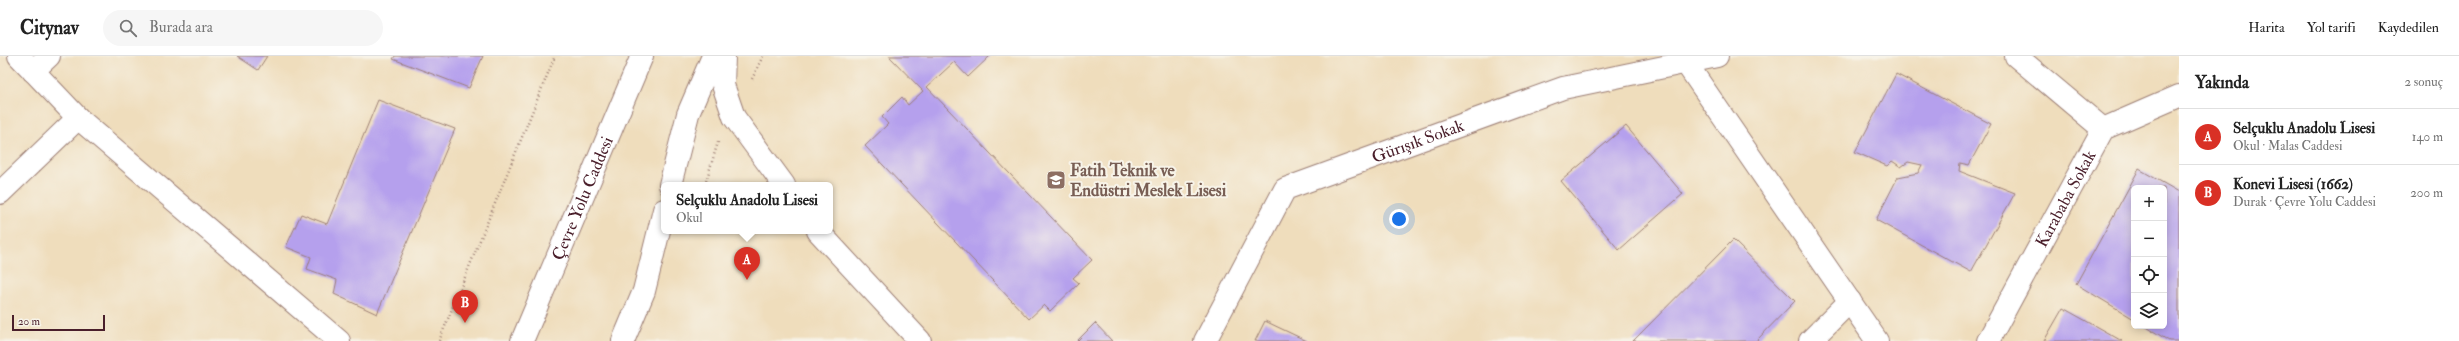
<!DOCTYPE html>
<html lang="tr">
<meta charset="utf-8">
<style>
:root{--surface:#fff;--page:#f6f6f6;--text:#222;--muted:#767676;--line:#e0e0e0;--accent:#d93025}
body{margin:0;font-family:"IM FELL Double Pica",serif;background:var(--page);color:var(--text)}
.controls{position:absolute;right:12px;bottom:12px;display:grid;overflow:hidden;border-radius:6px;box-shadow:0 2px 10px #0003}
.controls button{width:36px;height:36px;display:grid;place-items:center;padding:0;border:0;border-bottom:1px solid var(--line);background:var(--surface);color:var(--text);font:20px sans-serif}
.scale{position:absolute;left:12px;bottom:10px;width:93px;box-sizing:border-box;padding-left:4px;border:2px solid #4a1f2b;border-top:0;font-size:11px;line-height:14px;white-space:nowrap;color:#4a1f2b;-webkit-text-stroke:3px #f7f3e8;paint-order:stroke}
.you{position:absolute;left:1399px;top:163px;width:14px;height:14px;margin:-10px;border:3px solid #fff;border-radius:50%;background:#1a73e8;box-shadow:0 0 0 6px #1a73e833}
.badge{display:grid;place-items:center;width:26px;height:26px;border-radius:50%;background:var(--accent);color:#fff;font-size:13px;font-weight:700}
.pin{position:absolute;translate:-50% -33px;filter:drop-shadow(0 1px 2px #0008)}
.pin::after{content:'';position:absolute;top:21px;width:14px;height:12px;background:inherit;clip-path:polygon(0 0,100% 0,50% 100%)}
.popup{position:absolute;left:661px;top:126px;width:172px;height:52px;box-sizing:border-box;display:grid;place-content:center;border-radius:6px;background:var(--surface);filter:drop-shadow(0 1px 3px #0005);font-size:13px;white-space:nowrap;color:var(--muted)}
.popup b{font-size:15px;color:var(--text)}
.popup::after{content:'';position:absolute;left:50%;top:100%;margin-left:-8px;border:8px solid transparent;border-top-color:var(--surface)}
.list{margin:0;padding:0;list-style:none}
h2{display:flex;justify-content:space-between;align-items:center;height:52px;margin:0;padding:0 16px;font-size:17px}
h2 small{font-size:13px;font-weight:400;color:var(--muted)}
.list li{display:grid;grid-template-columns:26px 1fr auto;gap:12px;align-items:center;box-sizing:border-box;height:56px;padding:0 16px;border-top:1px solid var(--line)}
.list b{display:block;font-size:15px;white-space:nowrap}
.list p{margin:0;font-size:13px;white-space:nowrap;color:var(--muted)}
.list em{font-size:13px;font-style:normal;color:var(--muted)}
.icon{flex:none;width:22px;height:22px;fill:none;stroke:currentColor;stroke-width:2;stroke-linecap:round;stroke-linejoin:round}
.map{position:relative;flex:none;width:2179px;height:285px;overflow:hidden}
header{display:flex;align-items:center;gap:24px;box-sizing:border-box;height:56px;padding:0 20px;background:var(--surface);border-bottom:1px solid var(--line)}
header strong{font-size:19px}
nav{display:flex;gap:22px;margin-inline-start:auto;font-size:14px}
.search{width:280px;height:36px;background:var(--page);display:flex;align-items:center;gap:10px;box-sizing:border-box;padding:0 14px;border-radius:22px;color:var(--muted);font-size:15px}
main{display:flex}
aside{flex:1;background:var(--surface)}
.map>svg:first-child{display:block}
.building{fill:#b5a0ed}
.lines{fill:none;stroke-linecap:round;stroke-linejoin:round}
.minor-casing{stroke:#9c7e74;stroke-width:24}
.highway-casing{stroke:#9c7e74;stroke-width:24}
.path{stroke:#9c7e74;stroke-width:2.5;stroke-dasharray:1 3;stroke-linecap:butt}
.minor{stroke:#fff;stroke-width:22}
.highway{stroke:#fff;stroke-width:22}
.labels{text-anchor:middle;stroke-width:4;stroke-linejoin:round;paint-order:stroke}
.street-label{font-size:17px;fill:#4a1f2b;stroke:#f7f3e8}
.education-label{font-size:17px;font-weight:bold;fill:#785e54;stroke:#f7f3e8;text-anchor:start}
</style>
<header>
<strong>Citynav</strong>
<div class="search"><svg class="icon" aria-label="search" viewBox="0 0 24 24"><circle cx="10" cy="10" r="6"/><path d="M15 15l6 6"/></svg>Burada ara</div>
<nav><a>Harita</a><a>Yol tarifi</a><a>Kaydedilen</a></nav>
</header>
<main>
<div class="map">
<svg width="2179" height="285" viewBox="0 0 2179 285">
<rect width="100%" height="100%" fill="#f7f3e8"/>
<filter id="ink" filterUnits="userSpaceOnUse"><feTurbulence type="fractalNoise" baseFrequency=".025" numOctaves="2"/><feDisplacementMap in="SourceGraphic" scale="8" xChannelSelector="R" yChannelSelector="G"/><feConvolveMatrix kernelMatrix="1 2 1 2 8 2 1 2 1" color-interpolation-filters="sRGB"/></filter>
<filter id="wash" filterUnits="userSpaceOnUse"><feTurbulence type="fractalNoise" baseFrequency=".012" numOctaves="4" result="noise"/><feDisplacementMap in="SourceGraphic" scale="16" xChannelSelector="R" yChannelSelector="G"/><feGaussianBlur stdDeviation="0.9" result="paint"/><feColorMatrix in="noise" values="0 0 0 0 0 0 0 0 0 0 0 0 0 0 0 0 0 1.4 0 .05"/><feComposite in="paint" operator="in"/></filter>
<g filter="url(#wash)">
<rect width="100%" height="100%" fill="#efddbc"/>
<g id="blocks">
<path class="building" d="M237,0H267L258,14Z
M395,0H483L469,32L393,3Z
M889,0H990L968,21L954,6L927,31L1092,204L1073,222L1079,227L1050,255L1044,249L1029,263L865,90L888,68L882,61L902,41L908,49L923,35Z
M1896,18L1991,68L1969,109L1960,107L1959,115L2015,137L1971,216L1876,164L1898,121L1918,117L1922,109L1908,106L1901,111L1892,105L1887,110L1855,96Z
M378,44L455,73L377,258L334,238L337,224L307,213L311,201L286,191L301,158L327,168Z
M1626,70L1683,138L1619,194L1561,125Z
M2139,113L2179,136V285H2169L2145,270H2164V132H2134V263L2076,228Z
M1733,184L1795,245L1756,285H1633Z
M2063,252L2122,285H2044Z
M1265,265L1307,285H1255Z
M1095,267L1112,285H1077Z"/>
</g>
</g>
<g filter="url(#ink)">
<use href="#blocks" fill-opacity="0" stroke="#9c7e74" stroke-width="1"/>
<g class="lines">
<g class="minor-casing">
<g id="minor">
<path d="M19,0L78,62L339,285"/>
<path d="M724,0L723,29L734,61L784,129"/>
<path d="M1685,0L1686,7L1877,285"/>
<path d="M2016,0L2103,73"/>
<path d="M33,15L49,0"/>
<path d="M0,137L78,62"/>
<path d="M818,175L920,285"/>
<path id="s1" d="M1205,285L1285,133L1563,32L1717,0"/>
<path d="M1810,285L1850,245"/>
<path id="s2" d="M1988,285L2103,73L2179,40"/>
</g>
</g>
<g class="highway-casing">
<g id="highway">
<path d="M670,129L688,58L713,0"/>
<path id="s3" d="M522,285L642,0"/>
<path d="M623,285L644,235L664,154"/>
</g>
</g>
<path class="path" d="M752,23L763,0
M705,129L718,86
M439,285L555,0"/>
<use href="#minor" class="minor"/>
<use href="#highway" class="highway"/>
</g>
</g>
<defs>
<g id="school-square" transform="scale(1)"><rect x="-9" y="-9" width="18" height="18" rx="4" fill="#8d6e63" stroke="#f7f3e8"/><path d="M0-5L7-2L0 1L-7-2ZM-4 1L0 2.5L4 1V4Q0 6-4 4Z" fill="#fff"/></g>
</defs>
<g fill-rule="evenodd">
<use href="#school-square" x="1056" y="124"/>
</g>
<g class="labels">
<g class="street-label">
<text dy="6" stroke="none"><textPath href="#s1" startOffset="313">Gürışık Sokak</textPath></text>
<text dy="6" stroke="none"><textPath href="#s3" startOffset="155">Çevre Yolu Caddesi</textPath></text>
<text dy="6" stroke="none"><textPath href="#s2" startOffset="162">Karababa Sokak</textPath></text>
</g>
<g class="education-label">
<text x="1070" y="120">Fatih Teknik ve<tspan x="1070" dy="20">Endüstri Meslek Lisesi</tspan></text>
</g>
</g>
</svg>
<div class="controls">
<button>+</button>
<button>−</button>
<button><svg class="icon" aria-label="locate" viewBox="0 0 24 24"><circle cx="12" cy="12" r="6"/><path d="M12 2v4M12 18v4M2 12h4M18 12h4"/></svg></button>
<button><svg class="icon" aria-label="layers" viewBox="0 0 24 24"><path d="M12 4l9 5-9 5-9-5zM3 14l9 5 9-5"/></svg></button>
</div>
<div class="scale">20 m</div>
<div class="you"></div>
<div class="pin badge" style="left:747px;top:224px">A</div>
<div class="popup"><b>Selçuklu Anadolu Lisesi</b>Okul</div>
<div class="pin badge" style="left:465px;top:267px">B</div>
</div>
<aside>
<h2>Yakında<small>2 sonuç</small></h2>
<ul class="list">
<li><span class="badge">A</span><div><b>Selçuklu Anadolu Lisesi</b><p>Okul · Malas Caddesi</p></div><em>140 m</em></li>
<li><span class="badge">B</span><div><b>Konevi Lisesi (1662)</b><p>Durak · Çevre Yolu Caddesi</p></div><em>200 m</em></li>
</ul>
</aside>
</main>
